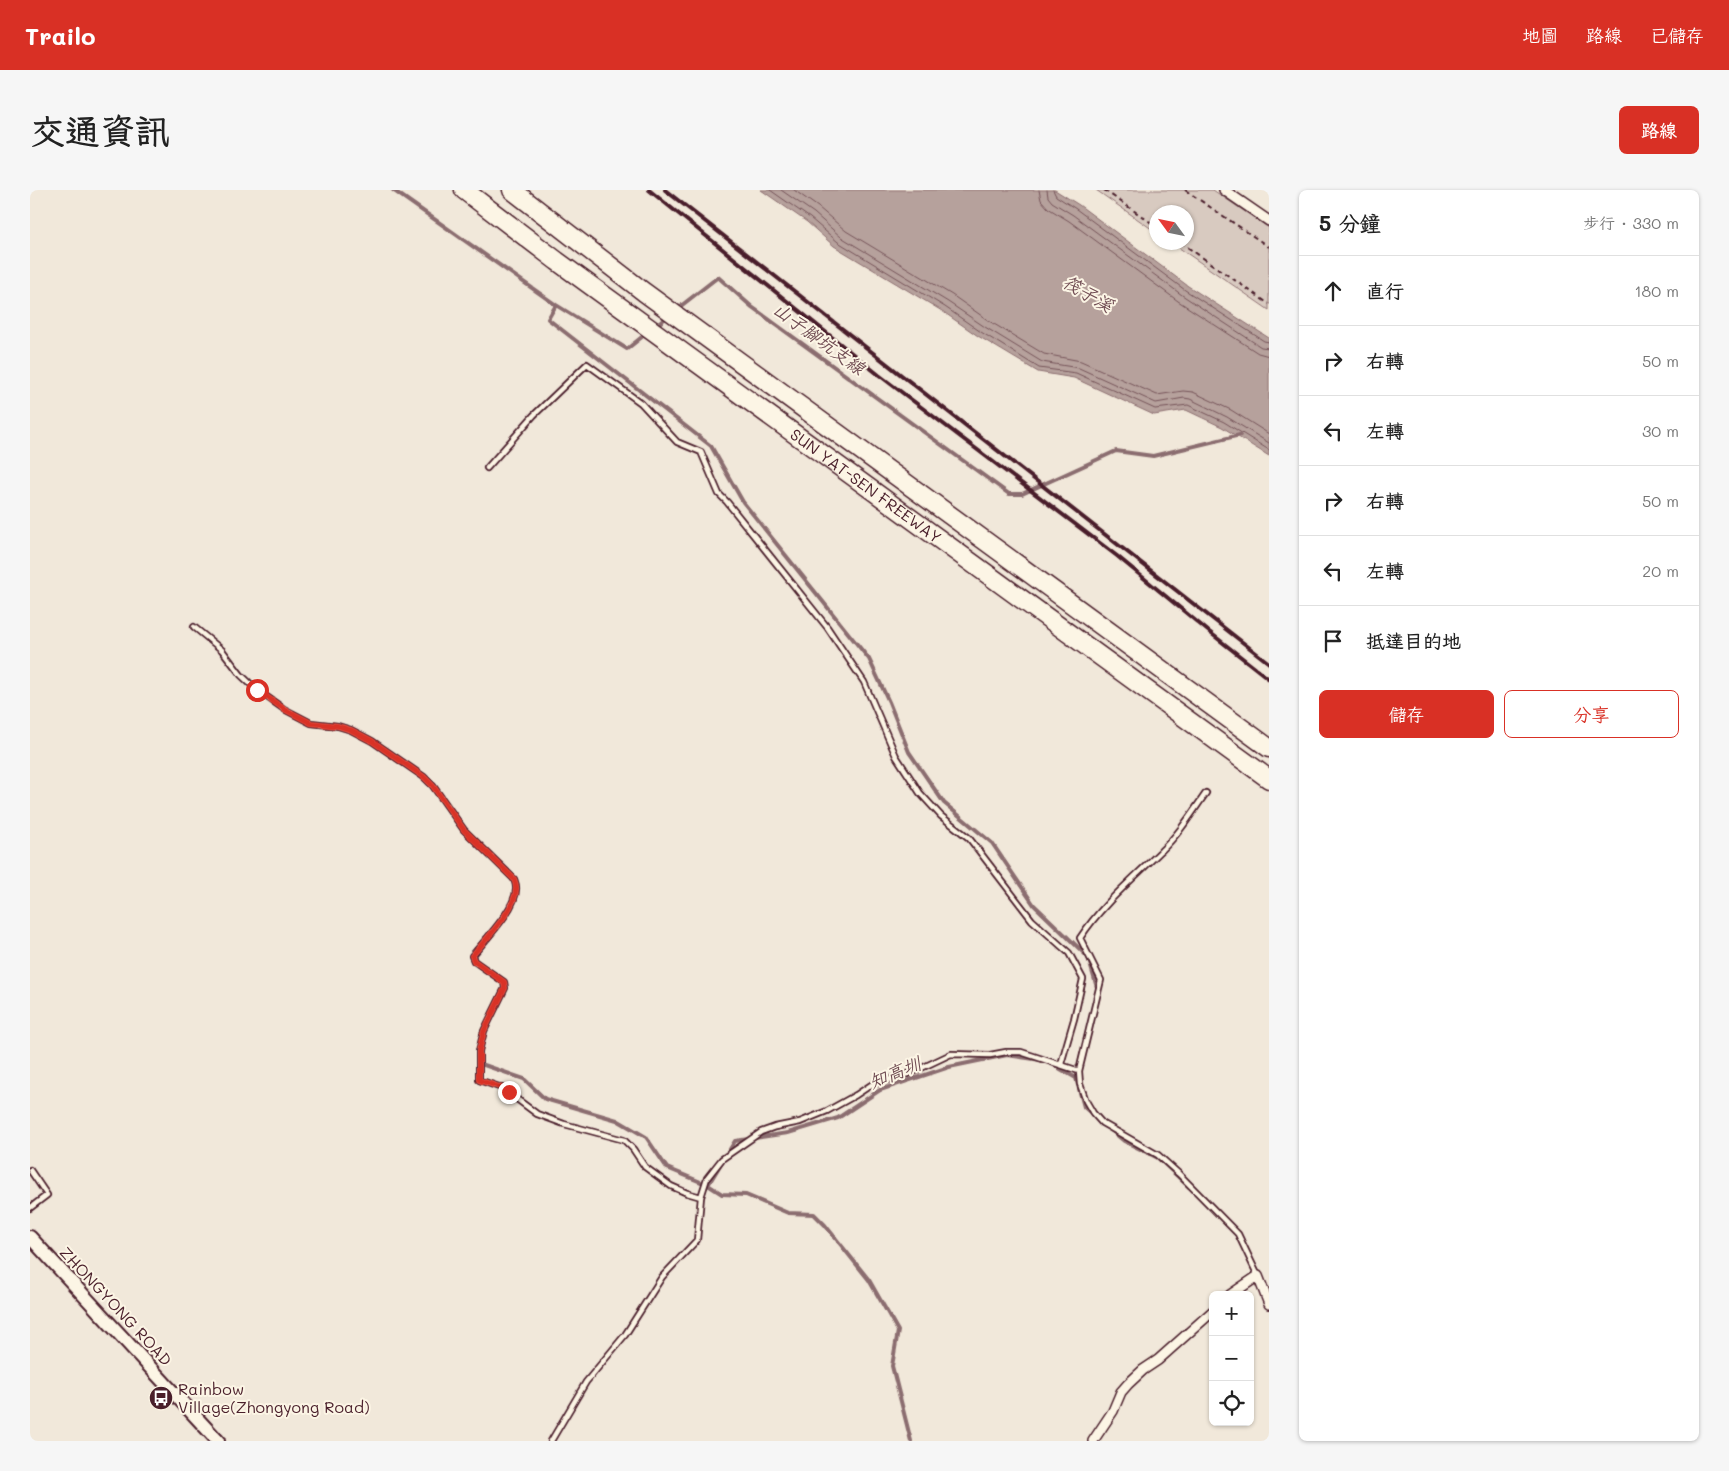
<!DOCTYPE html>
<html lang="zh-TW">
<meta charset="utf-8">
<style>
:root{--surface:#fff;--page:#f6f6f6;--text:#222;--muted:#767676;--line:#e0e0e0;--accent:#d93025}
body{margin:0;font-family:Mali,"LXGW WenKai TC",sans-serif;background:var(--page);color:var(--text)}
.controls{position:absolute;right:15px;bottom:15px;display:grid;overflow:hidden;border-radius:8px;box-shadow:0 1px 4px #0004}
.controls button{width:45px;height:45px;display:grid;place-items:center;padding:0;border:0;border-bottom:1px solid var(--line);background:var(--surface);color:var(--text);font:25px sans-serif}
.compass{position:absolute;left:1119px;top:15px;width:45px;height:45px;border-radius:50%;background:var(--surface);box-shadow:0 1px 4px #0004;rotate:303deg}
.stop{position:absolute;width:15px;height:15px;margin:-11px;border:4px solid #d93025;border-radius:50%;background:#fff}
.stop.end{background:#d93025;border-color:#fff;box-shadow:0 1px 5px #0008}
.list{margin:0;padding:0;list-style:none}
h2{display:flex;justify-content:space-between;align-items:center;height:65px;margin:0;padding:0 20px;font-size:21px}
h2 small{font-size:16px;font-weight:400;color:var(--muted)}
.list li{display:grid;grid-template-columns:32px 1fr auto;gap:15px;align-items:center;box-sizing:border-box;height:70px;padding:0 20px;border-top:1px solid var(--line)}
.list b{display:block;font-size:19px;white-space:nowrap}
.list em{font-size:16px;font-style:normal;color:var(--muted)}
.actions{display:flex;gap:10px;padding:15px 20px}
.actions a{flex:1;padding:11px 0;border:1px solid var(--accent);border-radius:8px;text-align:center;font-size:18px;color:var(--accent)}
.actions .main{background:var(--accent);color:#fff}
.icon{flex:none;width:28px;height:28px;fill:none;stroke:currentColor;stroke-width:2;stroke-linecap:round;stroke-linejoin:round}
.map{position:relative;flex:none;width:1239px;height:1251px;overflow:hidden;border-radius:8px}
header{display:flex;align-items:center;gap:30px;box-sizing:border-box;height:70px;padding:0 25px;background:var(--accent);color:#fff}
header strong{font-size:24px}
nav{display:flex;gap:28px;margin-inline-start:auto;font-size:18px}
.intro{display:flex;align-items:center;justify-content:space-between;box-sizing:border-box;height:120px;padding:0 30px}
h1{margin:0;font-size:35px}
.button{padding:12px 22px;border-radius:8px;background:var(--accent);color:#fff;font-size:18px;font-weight:700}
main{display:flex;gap:30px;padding:0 30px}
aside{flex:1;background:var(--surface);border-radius:8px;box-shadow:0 1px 4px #0004}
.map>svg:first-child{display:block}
.green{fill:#d8cac0;stroke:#917476}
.water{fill:#b6a19c;stroke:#8b6d6f}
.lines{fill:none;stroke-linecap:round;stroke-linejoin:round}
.shore{stroke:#755358;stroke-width:1}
.stream{stroke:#8b6d6f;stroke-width:4}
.service-casing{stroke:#4a1f2b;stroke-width:8}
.minor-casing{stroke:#4a1f2b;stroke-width:12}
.secondary-casing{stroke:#4a1f2b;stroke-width:16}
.motorway-casing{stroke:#4a1f2b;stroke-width:21}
.path{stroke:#4a1f2b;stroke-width:2;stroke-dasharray:5 4;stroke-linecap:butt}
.service{stroke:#fcf5e5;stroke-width:4.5}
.minor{stroke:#fcf5e5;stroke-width:9}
.secondary{stroke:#fcf5e5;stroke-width:12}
.motorway{stroke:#fcf5e5;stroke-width:18}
.rail{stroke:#4a1f2b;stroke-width:4}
.route{stroke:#d93025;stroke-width:6}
.labels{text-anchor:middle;stroke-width:4;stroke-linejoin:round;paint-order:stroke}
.street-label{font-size:16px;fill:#4a1f2b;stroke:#fcf5e5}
.poi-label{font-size:16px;fill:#4a1f2b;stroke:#fcf5e5;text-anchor:start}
.water-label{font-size:18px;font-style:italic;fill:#704c53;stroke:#fcf5e5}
</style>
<header>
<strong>Trailo</strong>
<nav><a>地圖</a><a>路線</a><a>已儲存</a></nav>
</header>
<div class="intro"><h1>交通資訊</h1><a class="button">路線</a></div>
<main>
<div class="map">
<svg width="1239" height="1251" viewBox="0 0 1239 1251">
<rect width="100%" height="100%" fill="#f1e8da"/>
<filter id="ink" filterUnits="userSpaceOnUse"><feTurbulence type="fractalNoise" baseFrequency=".02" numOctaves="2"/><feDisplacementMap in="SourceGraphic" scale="10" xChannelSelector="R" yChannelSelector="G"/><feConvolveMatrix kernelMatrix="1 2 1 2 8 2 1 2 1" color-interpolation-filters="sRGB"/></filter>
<g filter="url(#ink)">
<path class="green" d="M1066,0H1183L1239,38V120L1142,53L1156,52V22H1126V42Z"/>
<path class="water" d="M731,0H1025L1049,15L1158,96L1239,148V266L1192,237L1156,220L1124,225L1044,188L1008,182L948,146L912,121L804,56L777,32Z"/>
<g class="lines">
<path class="shore" d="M740,0L780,28L808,52L915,117L951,142L1009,178L1046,183L1125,219L1158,215L1194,232L1239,260
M751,0L784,23L811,47L918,112L955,137L1012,172L1049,178L1126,213L1154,208L1160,209L1197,227L1239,253
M764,0L788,17L816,41L922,105L959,131L1014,164L1051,171L1127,205L1153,201L1163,202L1201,220L1239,244
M1009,0L1011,10L1018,18L1039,31L1148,111L1228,163L1239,166
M1017,0L1018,7L1022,12L1043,25L1152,105L1231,157L1239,158
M1023,0L1026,6L1046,19L1155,100L1234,151L1239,152"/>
<path class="stream" d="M363,0L526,115L597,159L618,142
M526,115L518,129L681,256L713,312L839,469L859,512L879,562L914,613L962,653L1004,715L1058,767L1068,801
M647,119L688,87L722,117L979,304H992L1086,261L1123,266L1210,245
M626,136L638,126
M1022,874L1046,888L1054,917L1063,925
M454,875L494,889L515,909L587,930L616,947L637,978L678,995L692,972
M1082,941L1094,951L1128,968L1159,997
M697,964L705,951L758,943L808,928L850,900L919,877L977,865L1011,870
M678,995L692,1004L716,1005L758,1023L784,1024L795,1035L839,1090L868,1141L862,1176L881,1251"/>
<g class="service-casing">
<path id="service" d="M457,278L504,225L557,174L611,213L647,252L671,262L689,304L697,312L797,437L834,492L866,566L890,603L911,626L939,648L1002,730L1039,763L1053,789L1044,829L1031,874
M164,437L192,460L211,485L227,500L254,519L281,533L308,536L321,540L342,551L394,587L403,596L434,640L484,689C485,692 486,694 486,697C488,717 455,750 442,766L444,771L474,792L475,798L454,841L449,861V890L472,898L507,924L534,934L594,950L603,959L615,977L641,996L657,1003L671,1007
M1176,603C1162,623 1149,644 1131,661C1103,689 1072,714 1050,748L1071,790L1049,881L1050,894L1056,911L1063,923L1072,933L1128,965L1149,984L1208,1044L1228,1086
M0,980L17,1005L0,1018
M521,1251L556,1192L595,1145L632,1087L667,1050L671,1007L677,988L692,969L731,942L745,937L770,932L797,921L826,905L841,895L881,883L921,864L960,865L976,862H991L1049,881"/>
</g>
<g class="minor-casing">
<path id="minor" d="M1194,0L1239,31
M1200,1105L1228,1086L1239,1114
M1063,1251L1083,1221L1091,1202L1098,1194L1113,1180L1128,1170L1183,1121"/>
</g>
<g class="secondary-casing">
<path id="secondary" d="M0,1047L188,1251"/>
</g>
<g class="motorway-casing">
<g id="motorway">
<path id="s1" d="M434,0L527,71L1239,589"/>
<path d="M482,0L614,102L1239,558"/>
</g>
</g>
<path class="path" d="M1074,0L1126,36
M1155,0L1239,57
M1150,52L1239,114"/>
<use href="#service" class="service"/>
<use href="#minor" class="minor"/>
<use href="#secondary" class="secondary"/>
<use href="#motorway" class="motorway"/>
<path class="rail" d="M619,0L849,185L1087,366L1178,441L1239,489
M635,0L1239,473"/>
</g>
</g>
<g class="lines" filter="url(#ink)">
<path class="route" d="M227,500L254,519L281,533L308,536L321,540L342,551L394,587L403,596L434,640L484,689C485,692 486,694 486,697C488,717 455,750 442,766L444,771L474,792L475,798L454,841L449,861V890L472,898L479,902"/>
</g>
<defs>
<g id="bus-disc" transform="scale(1.25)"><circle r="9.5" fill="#4a1f2b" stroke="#fcf5e5"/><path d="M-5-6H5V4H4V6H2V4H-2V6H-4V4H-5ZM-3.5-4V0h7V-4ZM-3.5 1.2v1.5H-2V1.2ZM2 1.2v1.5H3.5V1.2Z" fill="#fff"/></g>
</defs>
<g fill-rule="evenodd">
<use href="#bus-disc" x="131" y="1208"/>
</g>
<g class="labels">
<g class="street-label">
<text dy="6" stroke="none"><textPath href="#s1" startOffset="499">SUN YAT-SEN FREEWAY</textPath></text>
<text transform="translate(86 1116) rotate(47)" y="6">ZHONGYONG ROAD</text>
</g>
<g class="poi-label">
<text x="148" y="1205">Rainbow<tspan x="148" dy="18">Village(Zhongyong Road)</tspan></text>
</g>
<g class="water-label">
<text transform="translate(1058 104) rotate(30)" y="6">筏子溪</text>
<text transform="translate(789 149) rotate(36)" y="6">山子腳坑支線</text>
<text transform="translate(865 883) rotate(-22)" y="6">知高圳</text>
</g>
</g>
</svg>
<div class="controls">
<button>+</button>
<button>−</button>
<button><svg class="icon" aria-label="locate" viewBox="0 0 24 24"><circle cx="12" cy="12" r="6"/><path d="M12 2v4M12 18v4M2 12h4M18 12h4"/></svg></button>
</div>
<svg class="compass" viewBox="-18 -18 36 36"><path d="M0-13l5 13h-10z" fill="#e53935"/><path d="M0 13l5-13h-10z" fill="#767676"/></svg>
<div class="stop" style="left:227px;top:500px"></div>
<div class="stop end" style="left:479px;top:902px"></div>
</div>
<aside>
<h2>5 分鐘<small>步行 · 330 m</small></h2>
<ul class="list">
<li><svg class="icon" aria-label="ahead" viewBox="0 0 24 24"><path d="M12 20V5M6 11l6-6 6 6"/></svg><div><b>直行</b></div><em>180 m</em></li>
<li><svg class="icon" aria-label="right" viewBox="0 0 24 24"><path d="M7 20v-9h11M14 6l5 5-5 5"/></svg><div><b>右轉</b></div><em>50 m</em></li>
<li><svg class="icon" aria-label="left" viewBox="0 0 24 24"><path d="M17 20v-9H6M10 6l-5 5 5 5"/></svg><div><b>左轉</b></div><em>30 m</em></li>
<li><svg class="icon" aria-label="right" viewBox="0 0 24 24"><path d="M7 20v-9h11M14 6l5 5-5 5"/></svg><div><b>右轉</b></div><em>50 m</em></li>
<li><svg class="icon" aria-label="left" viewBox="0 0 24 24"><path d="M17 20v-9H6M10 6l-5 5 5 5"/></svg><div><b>左轉</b></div><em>20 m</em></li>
<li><svg class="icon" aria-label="arrive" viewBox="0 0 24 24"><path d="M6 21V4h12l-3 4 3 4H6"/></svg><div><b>抵達目的地</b></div></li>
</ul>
<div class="actions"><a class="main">儲存</a><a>分享</a></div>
</aside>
</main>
